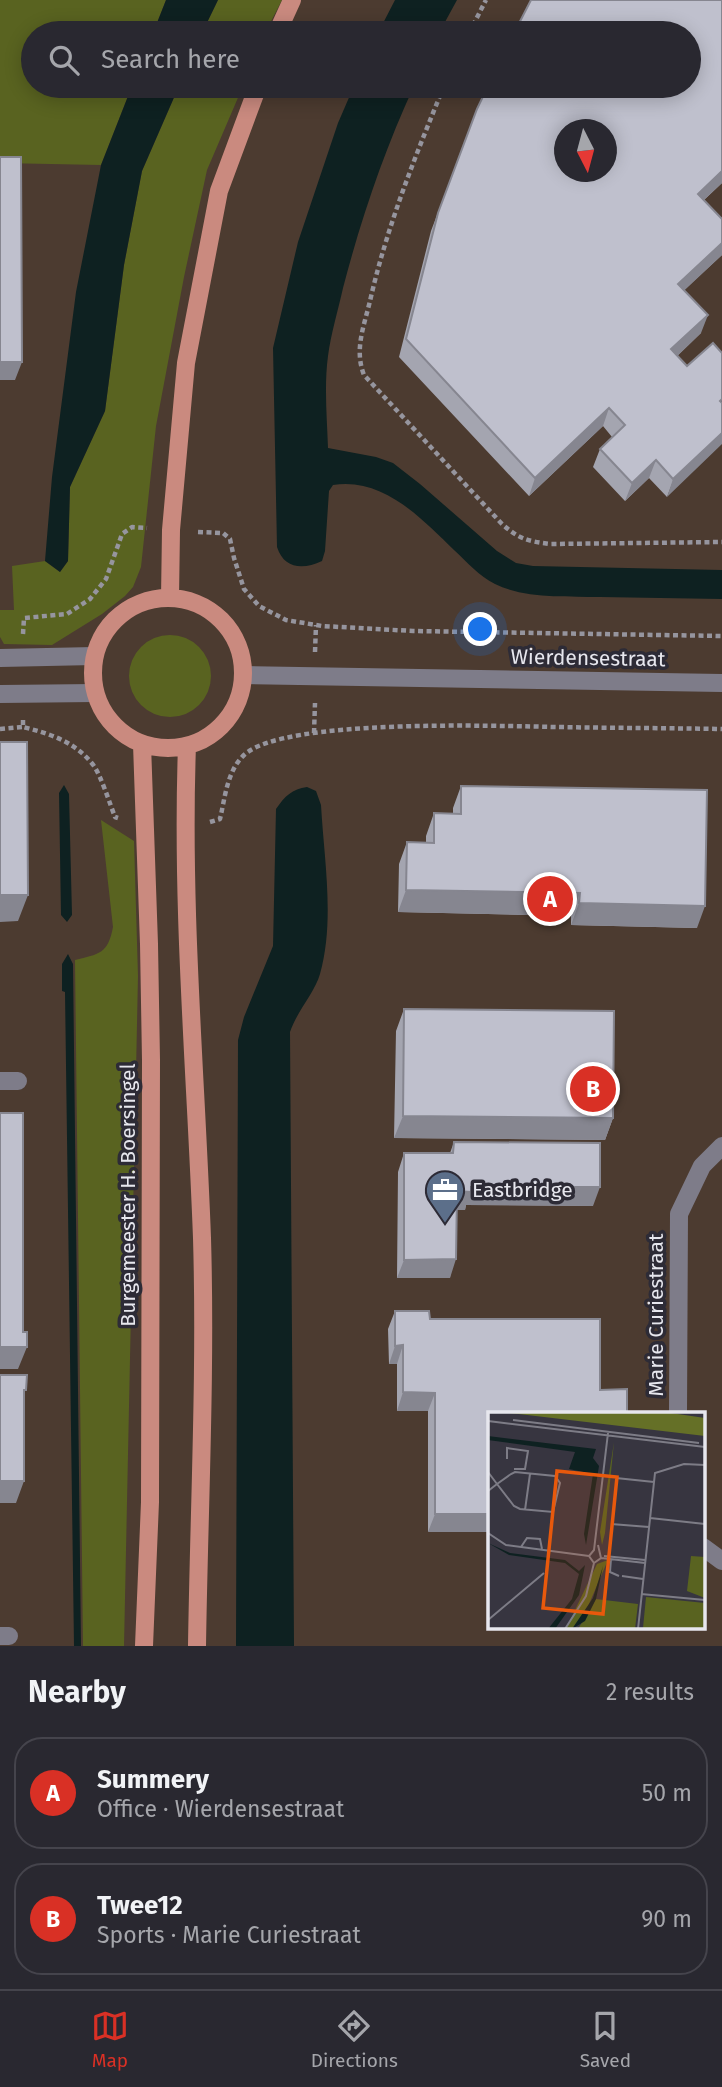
<!DOCTYPE html>
<meta charset="utf-8">
<style>
:root{--surface:#292830;--page:#35343c;--text:#f1f3f6;--muted:#a5a6ab;--line:#45444c;--accent:#d93025}
body{margin:0;font-family:"Fira Sans",sans-serif;background:var(--page);color:var(--text)}
.compass{position:absolute;left:554px;top:119px;width:63px;height:63px;border-radius:50%;background:var(--surface);box-shadow:0 4px 18px #0003;rotate:174deg}
.you{position:absolute;left:481px;top:630px;width:24px;height:24px;margin:-18px;border:5px solid #fff;border-radius:50%;background:#1a73e8;box-shadow:0 0 0 10px #1a73e833}
.badge{display:grid;place-items:center;width:46px;height:46px;border-radius:50%;background:var(--accent);color:#fff;font-size:23px;font-weight:700}
.pin{position:absolute;translate:-50% -50%;border:4px solid #fff;box-shadow:0 2px 7px #0006}
.list{margin:0;padding:0;list-style:none}
h2{display:flex;justify-content:space-between;align-items:center;height:91px;margin:0;padding:0 28px;font-size:30px}
h2 small{font-size:23px;font-weight:400;color:var(--muted)}
.list li{display:grid;grid-template-columns:46px 1fr auto;gap:21px;align-items:center;box-sizing:border-box;height:112px;margin:0 14px 14px;padding:0 14px;border:2px solid var(--line);border-radius:28px}
.list b{display:block;font-size:26px;white-space:nowrap}
.list p{margin:0;font-size:23px;white-space:nowrap;color:var(--muted)}
.list em{font-size:23px;font-style:normal;color:var(--muted)}
.icon{flex:none;width:38px;height:38px;fill:none;stroke:currentColor;stroke-width:2;stroke-linecap:round;stroke-linejoin:round}
.map{position:relative;flex:none;width:722px;height:1646px;overflow:hidden}
.search{position:absolute;background:var(--surface);box-shadow:0 4px 18px #0003;left:21px;right:21px;top:21px;height:77px;display:flex;align-items:center;gap:18px;box-sizing:border-box;padding:0 24px;border-radius:38px;color:var(--muted);font-size:26px}
.sheet{height:343px;background:var(--surface)}
nav{display:flex;justify-content:space-around;align-items:center;box-sizing:border-box;height:98px;border-top:2px solid var(--line);background:var(--surface);font-size:19px;color:var(--muted)}
nav a{display:grid;justify-items:center;gap:4px}
nav .on{color:var(--accent)}
.map>svg:first-child{display:block}
.industrial{fill:#4c3b30;fill-rule:evenodd}
.green{fill:#596320}
.water{fill:#0e2121}
.lines{fill:none;stroke-linecap:round;stroke-linejoin:round}
.path{stroke:#96959e;stroke-width:4.5;stroke-dasharray:5 3.5;stroke-linecap:butt}
.minor{stroke:#7e7c89;stroke-width:18}
.major{stroke:#ca8a7f;stroke-width:18}
.wall{fill:#a4a5b0}
.shaded-wall{fill:#868690}
.building{fill:#bfc0cd;stroke:#868690;stroke-width:2;fill-rule:evenodd}
.labels{text-anchor:middle;stroke-width:7;stroke-linejoin:round;paint-order:stroke}
.street-label{font-size:21px;fill:#e7e7ee;stroke:#2d2b36}
.poi-label{font-size:21px;fill:#e7e7ee;stroke:#2d2b36;text-anchor:start}
.inset-road{fill:none;stroke:#7d7c86;stroke-width:2}
.view{fill:#e8590c;fill-opacity:0.15;stroke:#e8590c;stroke-width:3.5}
.inset-edge{fill:none;stroke:#e7e7ee;stroke-width:3.5}
</style>
<div class="map">
<svg width="722" height="1646" viewBox="0 0 722 1646">
<rect width="100%" height="100%" fill="#373540"/>
<path class="industrial" d="M0,0H722V1646H0ZM33,33H689V86H33ZM564,130H606V172H564ZM489,1413H703V1627H489Z"/>
<path class="green" d="M0,0H166L153,33H33V86H132L101,165L0,163Z
M218,0H282L265,33H202Z
M179,86H243L207,170L184,277L156,426L141,567L133,587L125,596L102,614L52,645L4,644L0,637V610H14L12,566L45,561L60,572L68,561L70,487L105,411L124,265L142,171Z
M129 676a41 41 0 1 1 82 0a41 41 0 1 1-82 0Z
M101,820L134,841L138,976L124,1646H83L75,960C99,954 108,954 113,927Z"/>
<path class="water" d="M166,0H218L202,33H153Z
M395,0H457L439,33H378Z
M132,86H179L142,171L124,265L105,411L70,487L68,561L60,572L45,561L52,477L76,292L101,165Z
M354,86H414C384,151 361,219 343,288C338,311 331,333 328,356C324,386 327,418 328,448L376,457L393,463L420,484L497,551L516,563L533,566L722,570V599C681,598 640,598 600,597C566,596 526,599 495,584C479,576 467,562 454,550C421,518 383,477 333,485L329,491L325,551L322,561C303,570 284,569 277,547L273,348L298,242L338,123Z
M64,785L69,794L72,915L67,922L61,915L59,793Z
M307,787L316,791L321,805C324,859 335,921 320,974C315,992 297,1011 290,1032L294,1646H236L238,1040L244,1017L273,946L276,809C285,796 292,789 307,787Z
M68,954L73,964L81,1646H74L65,992L62,991V964Z"/>
<g class="lines">
<path class="path" d="M469,33L486,0
M444,86C415,157 387,226 370,301C364,326 354,350 364,375L502,524C519,539 527,541 550,544L722,542
M198,532L223,533L230,539L234,558L244,589L259,606L286,620L322,626L413,631L722,636
M23,634L24,618L67,614L90,599L106,579L122,534L132,527L147,528
M315,652L316,625
M23,720V727C51,734 76,742 94,766C101,776 110,804 115,817L118,818
M0,729L23,727
M314,733L315,703
M210,822L220,819C225,798 227,771 244,755C283,718 498,726 557,727C612,728 667,728 722,729"/>
<path class="minor" d="M0,658L94,656
M243,675L722,683
M0,694L95,693
M0,1081H18
M678,1413L679,1214L702,1166L722,1146
M703,1547L722,1561
M0,1636H9"/>
<path class="major" d="M277,33L292,0
M170,598L171,530L186,363L219,191L258,86
M93 673a75 75 0 1 1 150 0a75 75 0 1 1-150 0Z
M142,744L149,944L151,1060L150,1502L144,1646
M187,746C181,910 196,1074 202,1238C206,1374 199,1510 197,1646"/>
</g>
<path class="wall" d="M722,0V183L704,200L722,219V255L684,290L701,333L677,356L687,366L722,353L667,497L649,478L625,501L593,467L600,449L612,437L603,426L529,496L399,357L431,231L477,109Z
M461,786L697,928L571,925V916L398,912L399,864L407,842H426V836L434,813L453,814V808Z
M404,1009L613,1118L605,1140L394,1138L396,1031Z
M454,1142L593,1206L466,1205L465,1210H457L450,1278H397L398,1172L404,1153H450Z
M395,1311L430,1319H600L428,1532V1411H397V1364H389L388,1329Z"/>
<path class="shaded-wall" d="M722,171V183L691,212L698,194Z
M722,243V255L672,302L678,284Z
M708,315L701,333L665,368L671,349Z
M0,362H22L15,380H0Z
M609,408L603,426L529,496L535,478Z
M722,433V444L667,497L673,479Z
M656,460L649,478L625,501L632,483Z
M406,890L580,893L571,916L398,912Z
M0,895H28L18,921L0,922Z
M579,903L705,906L697,928L571,925Z
M403,1116L613,1118L605,1140L394,1138Z
M471,1187H600L593,1206L466,1205L465,1210H450L457,1191Z
M456,1259L450,1278H397L404,1260Z
M403,1345L397,1364H389L395,1346Z
M0,1347H27L18,1369H0Z
M403,1392L435,1393L428,1411H397Z
M0,1481H24L16,1503H0Z
M435,1514H489V1532H428Z"/>
<path class="building" d="M531,0H722V171L698,194L722,219V243L678,284L708,315L671,349L687,366L713,343L722,353V399L720,401L722,403V433L673,479L656,460L632,483L600,449L625,425L609,408L535,478L406,339L438,213L477,109L488,86H689V33H514ZM564,130H606V172H564Z
M0,157H21L22,362H0Z
M0,742H27L28,895H0Z
M461,786L707,790L705,906L579,903L580,893L406,890L407,842L434,843V813L461,814Z
M404,1009L614,1011L613,1118L403,1116Z
M0,1113H23V1332H27V1347H0Z
M454,1142L600,1143V1187H471V1192L457,1191L456,1259L404,1260V1153H453Z
M395,1311H429L430,1319H600V1390L627,1389V1413H489V1514H435V1393L403,1392V1345L395,1346Z
M0,1375H27L26,1390H24V1481H0Z"/>
<defs>
<g id="office-pin" transform="scale(2.0125)"><path d="M0 17L-7.5 6A9.5 9.5 0 1 1 7.5 6Z" fill="#5c6f8a" stroke="#2d2b36"/><path d="M-6-3h4V-5.5h4V-3h4V5H-6ZM-1-4.5V-3h2v-1.5ZM-6 0V1H6V0Z" fill="#fff"/></g>
</defs>
<g fill-rule="evenodd">
<use href="#office-pin" x="445" y="1190"/>
</g>
<g class="labels">
<g class="street-label">
<text transform="translate(588 658) rotate(1)" y="7">Wierdensestraat</text>
<text transform="translate(128 1195) rotate(-90)" y="7">Burgemeester H. Boersingel</text>
<text transform="translate(656 1315) rotate(-90)" y="7">Marie Curiestraat</text>
</g>
<g class="poi-label">
<text x="472" y="1197">Eastbridge</text>
</g>
</g>
<g transform="translate(488 1412)">
<rect width="217" height="217" fill="#373540"/>
<path d="M126,30L117,121L114,133L112,120ZM203,144L217,145V186L199,179ZM120,148L98,199L84,217H78L109,152ZM158,185L217,191V217L155,216ZM108,187L150,192L147,217H90Z" fill="#596320"/>
<path d="M13,0H176L217,6V24Z" fill="#657027"/>
<path d="M0,24L108,37L105,46L111,54L98,133L96,122L105,62L81,57L87,40L0,28ZM0,131L22,141L77,148L91,159L97,153L91,183L67,217H60L84,187L91,162L77,151L21,143ZM115,154L108,187L97,209L84,217L105,186Z" fill="#0e2121"/>
<path class="inset-road" d="M25,8L211,31M0,9L217,35M19,47V36L40,39L37,57H26M0,60L9,72L26,94L32,97L65,100L72,71L67,64L27,60L23,62L9,72L0,79M128,66L166,70M37,98L42,62M162,106L217,112M123,112L161,115M0,121L18,133L101,144M33,135L39,126L52,127L54,137M116,144L157,148M113,146L157,151M123,147L122,160L131,164M106,151L101,144L106,138L120,21M106,151L113,146L110,133M134,164L155,167M153,182L217,188M0,208L56,161M77,217L98,184L106,151M150,217L167,61L196,52L217,53"/>
<path class="view" d="M69,59L129,65L115,202L55,196Z"/>
<rect width="217" height="217" class="inset-edge"/>
</g>
</svg>
<svg class="compass" viewBox="-18 -18 36 36"><path d="M0-13l5 13h-10z" fill="#e53935"/><path d="M0 13l5-13h-10z" fill="#a5a6ab"/></svg>
<div class="you"></div>
<div class="pin badge" style="left:550px;top:899px">A</div>
<div class="pin badge" style="left:593px;top:1089px">B</div>
<div class="search"><svg class="icon" aria-label="search" viewBox="0 0 24 24"><circle cx="10" cy="10" r="6"/><path d="M15 15l6 6"/></svg>Search here</div>
</div>
<section class="sheet">
<h2>Nearby<small>2 results</small></h2>
<ul class="list">
<li><span class="badge">A</span><div><b>Summery</b><p>Office · Wierdensestraat</p></div><em>50 m</em></li>
<li><span class="badge">B</span><div><b>Twee12</b><p>Sports · Marie Curiestraat</p></div><em>90 m</em></li>
</ul>
</section>
<nav>
<a class="on"><svg class="icon" aria-label="map" viewBox="0 0 24 24"><path d="M3 6l6-2 6 2 6-2v14l-6 2-6-2-6 2zM9 4v14M15 6v14"/></svg>Map</a>
<a><svg class="icon" aria-label="directions" viewBox="0 0 24 24"><path d="M12 3l9 9-9 9-9-9zM9 14v-3h6M13 9l2 2-2 2"/></svg>Directions</a>
<a><svg class="icon" aria-label="saved" viewBox="0 0 24 24"><path d="M7 4h10v16l-5-4-5 4z"/></svg>Saved</a>
</nav>
